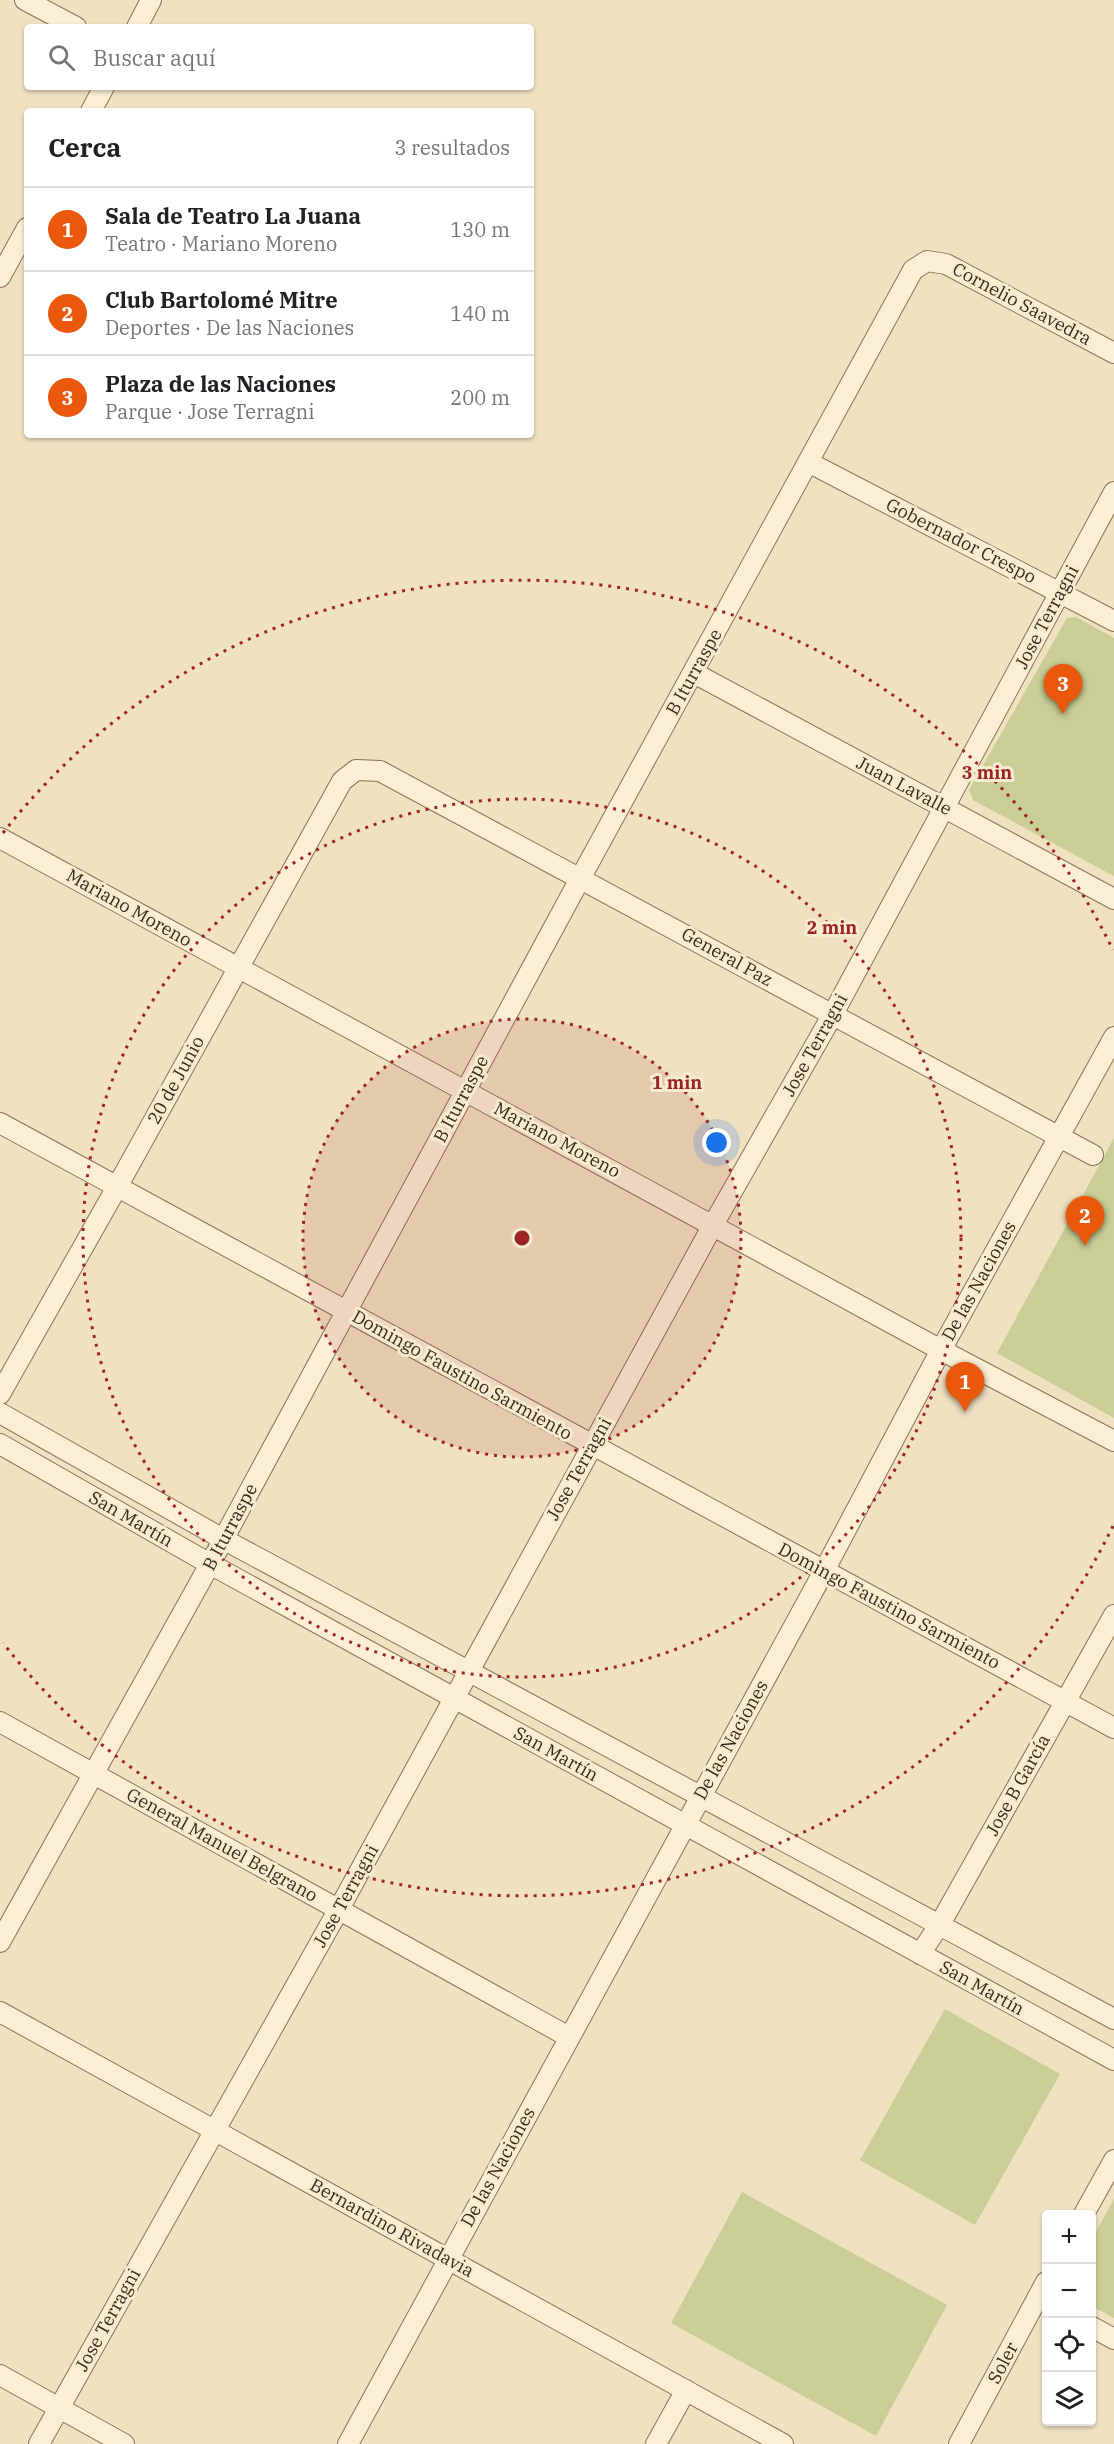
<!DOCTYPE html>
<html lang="es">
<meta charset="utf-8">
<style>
:root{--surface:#fff;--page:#f6f6f6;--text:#202124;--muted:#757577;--line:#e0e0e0;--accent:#ea580c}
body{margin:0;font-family:"IBM Plex Serif",serif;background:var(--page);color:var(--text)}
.controls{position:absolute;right:18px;bottom:18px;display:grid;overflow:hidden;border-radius:6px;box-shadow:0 2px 4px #0004}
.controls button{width:54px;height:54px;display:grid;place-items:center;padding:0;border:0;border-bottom:2px solid var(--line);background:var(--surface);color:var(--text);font:30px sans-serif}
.you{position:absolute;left:717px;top:1143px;width:21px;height:21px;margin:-15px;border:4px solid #fff;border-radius:50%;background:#1a73e8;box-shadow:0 0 0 9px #1a73e833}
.badge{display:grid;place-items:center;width:39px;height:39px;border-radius:50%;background:var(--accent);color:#fff;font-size:20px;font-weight:700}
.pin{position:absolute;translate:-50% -50px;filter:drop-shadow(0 2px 3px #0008)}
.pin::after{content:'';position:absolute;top:32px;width:21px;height:18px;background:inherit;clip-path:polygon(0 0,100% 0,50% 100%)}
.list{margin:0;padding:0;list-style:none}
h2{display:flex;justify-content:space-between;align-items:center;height:78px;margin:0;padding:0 24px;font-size:26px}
h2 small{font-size:20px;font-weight:400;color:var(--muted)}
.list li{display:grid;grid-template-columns:39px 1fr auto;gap:18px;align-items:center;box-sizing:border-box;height:84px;padding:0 24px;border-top:2px solid var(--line)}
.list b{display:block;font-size:22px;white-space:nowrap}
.list p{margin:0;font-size:20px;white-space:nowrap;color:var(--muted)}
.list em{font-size:20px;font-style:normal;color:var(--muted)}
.icon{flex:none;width:33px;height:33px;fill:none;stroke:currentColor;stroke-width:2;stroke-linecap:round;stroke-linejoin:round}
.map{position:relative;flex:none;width:1114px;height:2444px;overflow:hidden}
.search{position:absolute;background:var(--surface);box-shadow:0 2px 4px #0004;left:24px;top:24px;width:510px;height:66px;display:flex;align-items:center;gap:15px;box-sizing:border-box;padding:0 21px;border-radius:6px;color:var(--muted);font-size:22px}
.panel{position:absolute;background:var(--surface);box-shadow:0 2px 4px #0004;left:24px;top:108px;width:510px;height:330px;border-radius:6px}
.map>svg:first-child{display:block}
.green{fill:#c8ce94}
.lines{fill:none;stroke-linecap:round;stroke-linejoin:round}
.minor-casing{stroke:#8a7157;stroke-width:22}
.minor{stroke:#faeed4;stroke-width:20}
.ring{fill:none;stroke:#9c2427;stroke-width:3;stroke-dasharray:3 6}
.labels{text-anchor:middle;stroke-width:6;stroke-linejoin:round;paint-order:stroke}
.street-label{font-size:18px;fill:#392a1c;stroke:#f7ebd0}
.centre{fill:#9c2427;stroke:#f7ebd0;stroke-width:3}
.ring-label{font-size:18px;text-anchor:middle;font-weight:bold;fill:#9c2427;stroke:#f7ebd0;stroke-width:6;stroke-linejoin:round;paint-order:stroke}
</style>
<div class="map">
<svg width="1114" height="2444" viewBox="0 0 1114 2444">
<rect width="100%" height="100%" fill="#f0e1c0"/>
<path class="green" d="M1076,617L1114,638V876L973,800L969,790L1067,618Z
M1114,1138V1418L997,1353Z
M945,2009L1060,2074L975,2225L860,2160Z
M742,2192L947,2305L876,2436L671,2323Z
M1114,2199V2318L1092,2306V2239Z"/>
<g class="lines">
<g class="minor-casing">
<path id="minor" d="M25,0L76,27
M137,27L151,0
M91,111L104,87
M0,277L27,228
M808,462L1114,621
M694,673L1114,899
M0,838L941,1350L1114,1441
M0,1123L1114,1728
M0,1394L117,1187L342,781L356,770L380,771L1093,1155
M0,1413L223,1539L1114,2019
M0,1444L210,1564L1114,2060
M0,1722L569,2037
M0,1942L210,1564L581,877L913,270L927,261L946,264L1114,353
M920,1954L940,1924L1114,1615
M0,2012L783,2444
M1084,2214L1114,2160
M1092,2327L1114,2339
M0,2375L124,2444
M39,2444L339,1909L713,1225L833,1014L1114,492
M348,2444L824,1571L941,1350L1114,1037
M656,2444L686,2390
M959,2444L1046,2282"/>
</g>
<use href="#minor" class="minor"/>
</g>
<circle cx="522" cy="1238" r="219" fill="#9c2427" fill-opacity=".12"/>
<g class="ring">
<circle cx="522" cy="1238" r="219"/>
<circle cx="522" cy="1238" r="439"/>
<path d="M1113 1526A658 658 0 0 1 3 1643M3 833A658 658 0 0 1 1113 950"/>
</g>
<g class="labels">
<g class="street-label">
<text transform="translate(1022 304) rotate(28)" y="6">Cornelio Saavedra</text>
<text transform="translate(961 541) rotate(27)" y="6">Gobernador Crespo</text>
<text transform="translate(1047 617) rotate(-62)" y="6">Jose Terragni</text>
<text transform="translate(694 672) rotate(-61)" y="6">B Iturraspe</text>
<text transform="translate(904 786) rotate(28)" y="6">Juan Lavalle</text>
<text transform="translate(129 908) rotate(29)" y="6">Mariano Moreno</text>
<text transform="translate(727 957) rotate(29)" y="6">General Paz</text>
<text transform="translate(815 1045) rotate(-61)" y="6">Jose Terragni</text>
<text transform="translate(176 1080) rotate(-61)" y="6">20 de Junio</text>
<text transform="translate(461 1099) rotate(-62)" y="6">B Iturraspe</text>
<text transform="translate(557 1140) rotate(28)" y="6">Mariano Moreno</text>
<text transform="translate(979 1281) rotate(-61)" y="6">De las Naciones</text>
<text transform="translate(462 1375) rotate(29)" y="6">Domingo Faustino Sarmiento</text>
<text transform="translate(579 1469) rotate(-61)" y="6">Jose Terragni</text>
<text transform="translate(131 1519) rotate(30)" y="6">San Martín</text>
<text transform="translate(230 1527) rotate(-62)" y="6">B Iturraspe</text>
<text transform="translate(889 1606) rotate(28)" y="6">Domingo Faustino Sarmiento</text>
<text transform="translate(731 1740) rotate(-61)" y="6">De las Naciones</text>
<text transform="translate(556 1754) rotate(29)" y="6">San Martín</text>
<text transform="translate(1018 1785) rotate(-61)" y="6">Jose B García</text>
<text transform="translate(222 1845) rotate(29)" y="6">General Manuel Belgrano</text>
<text transform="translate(346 1896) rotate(-61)" y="6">Jose Terragni</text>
<text transform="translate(982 1988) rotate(29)" y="6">San Martín</text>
<text transform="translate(498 2167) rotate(-61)" y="6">De las Naciones</text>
<text transform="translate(392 2228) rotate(29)" y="6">Bernardino Rivadavia</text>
<text transform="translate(108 2320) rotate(-61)" y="6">Jose Terragni</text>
<text transform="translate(1003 2363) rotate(-62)" y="6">Soler</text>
</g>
</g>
<circle cx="522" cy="1238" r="9" class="centre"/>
<g class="ring-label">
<text x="987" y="779">3 min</text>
<text x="832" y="934">2 min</text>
<text x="677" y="1089">1 min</text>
</g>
</svg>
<div class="controls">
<button>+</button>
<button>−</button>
<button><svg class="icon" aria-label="locate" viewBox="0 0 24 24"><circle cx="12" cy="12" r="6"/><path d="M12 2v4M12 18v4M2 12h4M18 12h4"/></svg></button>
<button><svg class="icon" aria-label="layers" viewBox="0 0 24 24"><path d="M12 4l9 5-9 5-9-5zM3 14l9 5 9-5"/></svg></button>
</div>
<div class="you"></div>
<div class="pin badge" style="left:965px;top:1412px">1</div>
<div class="pin badge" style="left:1085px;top:1246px">2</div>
<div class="pin badge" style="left:1063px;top:714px">3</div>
<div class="search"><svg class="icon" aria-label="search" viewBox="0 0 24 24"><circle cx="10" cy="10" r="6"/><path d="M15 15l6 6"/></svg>Buscar aquí</div>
<section class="panel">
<h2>Cerca<small>3 resultados</small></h2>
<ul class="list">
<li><span class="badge">1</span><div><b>Sala de Teatro La Juana</b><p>Teatro · Mariano Moreno</p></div><em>130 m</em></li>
<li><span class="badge">2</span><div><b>Club Bartolomé Mitre</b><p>Deportes · De las Naciones</p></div><em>140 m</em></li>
<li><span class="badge">3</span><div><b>Plaza de las Naciones</b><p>Parque · Jose Terragni</p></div><em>200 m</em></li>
</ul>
</section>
</div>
